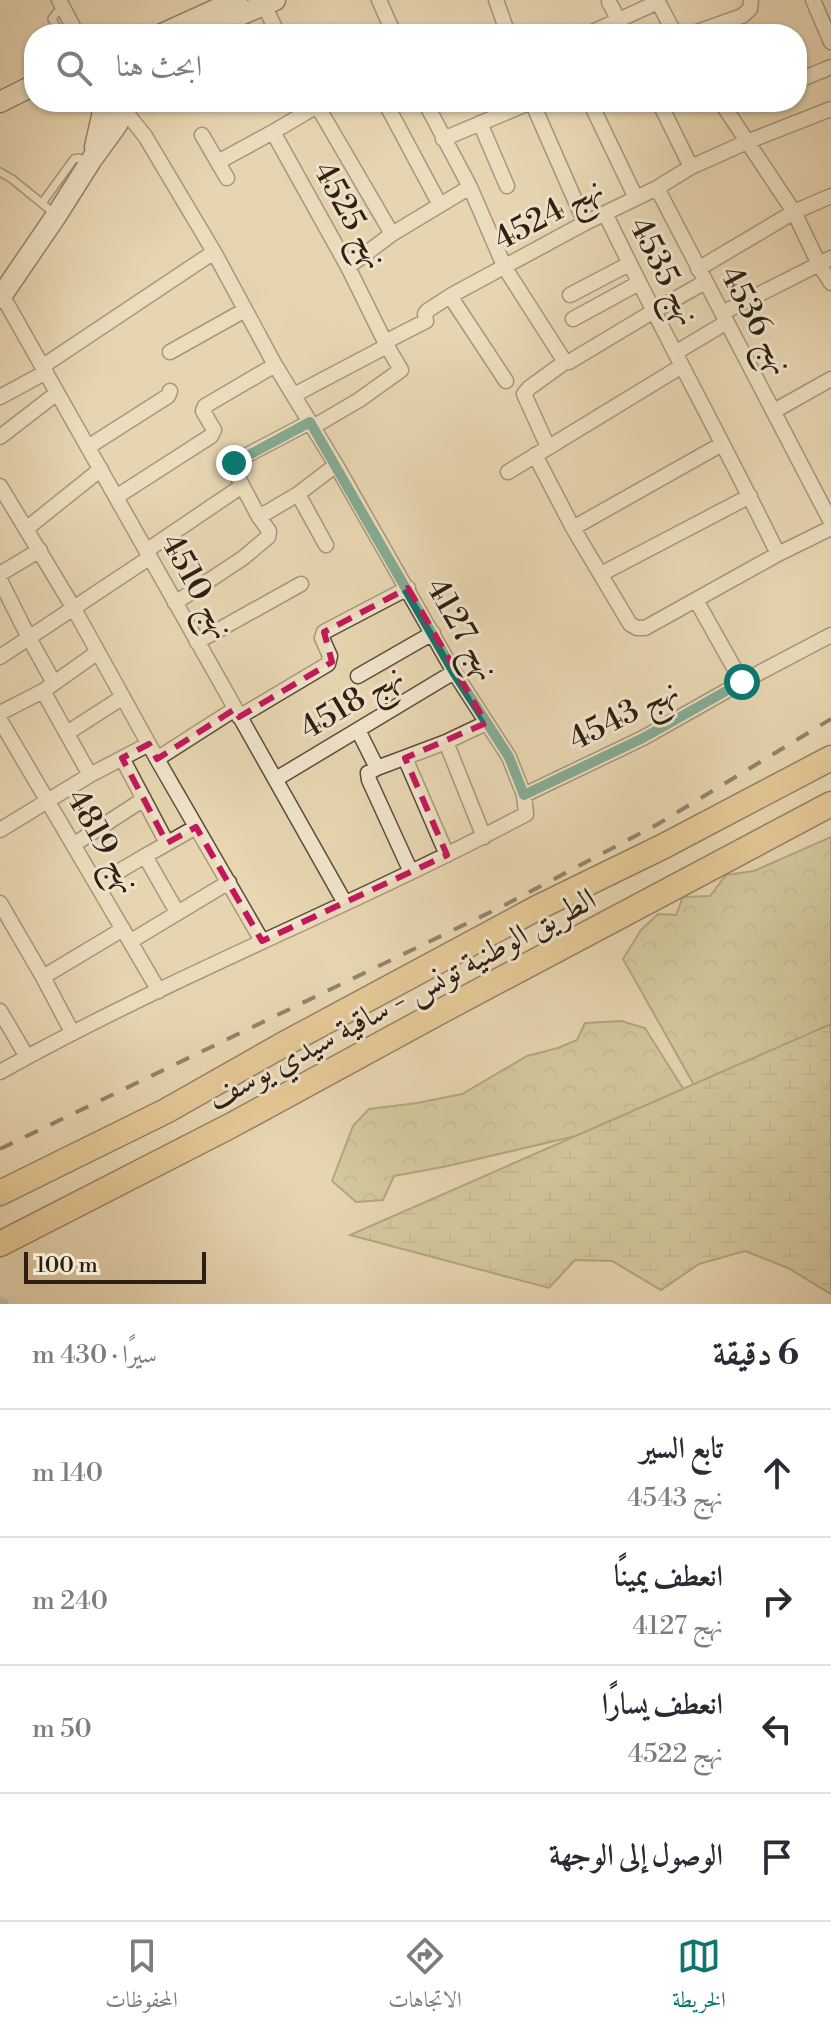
<!DOCTYPE html>
<html lang="ar">
<meta charset="utf-8">
<style>
:root{--surface:#fff;--page:#f7f7f7;--text:#2b2b33;--muted:#7c7c81;--line:#e1e1e2;--accent:#0f766e}
body{margin:0;font-family:"Libre Bodoni",Amiri,serif;background:var(--page);color:var(--text);direction:rtl}
.scale{position:absolute;left:24px;bottom:20px;width:182px;box-sizing:border-box;padding-left:8px;border:4px solid #2d1f13;border-top:0;font-size:22px;line-height:28px;white-space:nowrap;color:#2d1f13;-webkit-text-stroke:6px #efe4cc;paint-order:stroke}
.stop{position:absolute;width:24px;height:24px;margin:-18px;border:6px solid #0f766e;border-radius:50%;background:#fff}
.stop.end{background:#0f766e;border-color:#fff;box-shadow:0 2px 8px #0008}
.list{margin:0;padding:0;list-style:none}
h2{display:flex;justify-content:space-between;align-items:center;height:104px;margin:0;padding:0 32px;font-size:34px}
h2 small{font-size:26px;font-weight:400;color:var(--muted)}
.list li{display:grid;grid-template-columns:52px 1fr auto;gap:24px;align-items:center;box-sizing:border-box;height:128px;padding:0 32px;border-top:2px solid var(--line)}
.list b{display:block;font-size:30px;white-space:nowrap}
.list p{margin:0;font-size:26px;white-space:nowrap;color:var(--muted)}
.list em{font-size:26px;font-style:normal;color:var(--muted)}
.icon{flex:none;width:44px;height:44px;fill:none;stroke:currentColor;stroke-width:2;stroke-linecap:round;stroke-linejoin:round}
.map{position:relative;flex:none;width:831px;height:1304px;overflow:hidden;direction:ltr}
.search{position:absolute;background:var(--surface);box-shadow:0 2px 6px #0004;left:24px;right:24px;top:24px;height:88px;display:flex;align-items:center;gap:20px;box-sizing:border-box;padding:0 28px;border-radius:32px;color:var(--muted);font-size:30px}
.sheet{height:616px;background:var(--surface)}
nav{display:flex;justify-content:space-around;align-items:center;box-sizing:border-box;height:112px;border-top:2px solid var(--line);background:var(--surface);font-size:22px;color:var(--muted)}
nav a{display:grid;justify-items:center;gap:4px}
nav .on{color:var(--accent)}
.map>svg:first-child{display:block}
.forest{fill:url(#forest-crowns);stroke:#756e4d;stroke-width:2}
.wetland{fill:url(#wetland-marsh);stroke:#756e4d;stroke-width:2}
.lines{fill:none;stroke-linecap:round;stroke-linejoin:round}
.canal{stroke:#98b7b3;stroke-width:12}
.service-casing{stroke:#5c4d3a;stroke-width:10}
.minor-casing{stroke:#5c4d3a;stroke-width:17}
.secondary-casing{stroke:#2d1f13;stroke-width:23}
.trunk-casing{stroke:#2d1f13;stroke-width:27}
.service{stroke:#efe4cc;stroke-width:7}
.minor{stroke:#efe4cc;stroke-width:14}
.secondary{stroke:#efe4cc;stroke-width:20}
.trunk{stroke:#e4bb78;stroke-width:24}
.rail{stroke:#2d1f13;stroke-width:4;stroke-dasharray:14 14;stroke-linecap:butt}
.route{stroke:#0f766e;stroke-width:10}
.marked{fill:none;stroke:#c2185b;stroke-width:6;stroke-dasharray:16 10;stroke-linejoin:round}
.labels{text-anchor:middle;stroke-width:6;stroke-linejoin:round;paint-order:stroke}
.street-label{font-size:32px;fill:#2d1f13;stroke:#efe4cc}
</style>
<div class="map">
<svg width="831" height="1304" viewBox="0 0 831 1304">
<defs>
<pattern id="forest-crowns" width="20" height="18" patternUnits="userSpaceOnUse" patternTransform="scale(2)"><rect width="20" height="18" fill="#bdbc87"/><path d="M2 6a3 3 0 1 1 6 0M12 15a3 3 0 1 1 6 0" fill="none" stroke="#a3a174"/></pattern>
<pattern id="wetland-marsh" width="20" height="14" patternUnits="userSpaceOnUse" patternTransform="scale(2)"><rect width="20" height="14" fill="#bdbc87"/><path d="M1 5h8M5 5V1M11 12h8M15 12V8" fill="none" stroke="#a3a174"/></pattern>
</defs>
<rect width="100%" height="100%" fill="#e7d6b1"/>
<filter id="stains"><feTurbulence type="fractalNoise" baseFrequency=".0025" numOctaves="4"/><feColorMatrix values="0 0 0 0 .2 0 0 0 0 .09 0 0 0 0 .02 0 0 0 .5 -.17"/></filter>
<radialGradient id="worn" r=".72"><stop offset=".6" stop-color="#630" stop-opacity="0"/><stop offset="1" stop-color="#630" stop-opacity=".3"/></radialGradient>
<path class="forest" d="M831,837V1090L698,1092L623,959L641,930L658,914L676,915L683,897L710,896L726,875L754,871Z
M621,1021L645,1028L687,1095L576,1136L443,1167L394,1176L383,1200L356,1202L332,1181L353,1126L369,1109L417,1103L462,1094L527,1056L558,1048L577,1040L585,1023Z"/>
<path class="wetland" d="M831,1024V1294L788,1268L745,1251L699,1264L661,1290L612,1261L575,1260L549,1288L350,1235Z"/>
<g class="lines">
<path class="canal" d="M0,1303L3,1304"/>
<g class="service-casing">
<path id="service" d="M60,34L52,19L56,13L64,9
M0,172L12,179L55,214
M42,203L74,159L79,158L88,162"/>
</g>
<g class="minor-casing">
<path id="minor" d="M59,0L77,34
M379,0L394,34
M496,0L508,34
M657,0L675,34
M813,0L831,42
M609,2L626,34
M264,5L278,34
M588,34L658,2
M691,34L742,16L750,9L751,0
M797,81L831,67
M315,102L392,234
M385,102L440,205
M425,102L470,187L505,268L565,362H569L654,311L705,282
M532,102L585,223
M590,102L636,198
M659,102L691,167
M721,102L794,212L819,264L831,283
M191,103L192,102
M480,123L507,186
M202,135L227,178
M443,139L531,102
M218,162L273,132
M657,188L831,522
M605,213C660,328 722,439 778,554
M348,267L392,234L470,187
M698,269L794,212L831,196
M2,295L345,903
M570,295L629,264
M450,296L506,381
M722,313L831,258
M573,319L639,283
M385,342L426,321L425,314L427,311L450,296L585,223L657,188L691,167L749,141L831,109
M170,352L245,310
M675,353L727,322
M43,366L214,252
M294,395L387,346
M0,397L46,372
M774,411L831,379
M313,427L359,400L401,370L387,346L348,267L273,132L317,106
M0,437L57,393
M88,447L168,396L170,391
M548,447L524,394L529,388L565,362
M535,455L573,528L630,624L637,628H645L778,554L831,528
M508,472L682,366
M0,486L73,607L157,759L262,941
M298,494L326,545
M116,497L211,436L214,430L203,411L205,406L275,365
M259,517L298,494L336,465
M573,528L722,444
M26,529L101,469
M146,551L242,486
M0,574L40,550
M601,574L750,496
M0,580L29,638L54,683
M696,600L742,682
M175,603L243,558L268,537L269,531L259,517L233,468L236,461L310,422
M197,642L301,584
M0,657L149,558
M358,676L433,633
M43,691L90,775
M0,713L43,691L98,652
M239,717L328,664L330,656L322,638L324,632L408,588
M0,720L159,991
M358,730L377,768
M67,733L123,697
M446,742L484,837
M122,758L167,843
M405,758L447,855
M157,759L235,709
M276,779L454,672
M524,795L643,738L742,682L831,635
M0,830L90,775L149,744
M73,845L144,799
M411,872L369,780L368,773L377,768L446,742L486,723
M97,884L145,856
M0,903L43,977L72,1032
M177,912L145,856L196,827
M131,941L229,882
M43,977L123,929
M0,1011L27,1057
M0,1072C171,976 354,906 526,814L524,795L509,757L454,672L336,465L275,365L214,252L145,136L124,110L114,102"/>
</g>
<g class="secondary-casing">
<path id="secondary" d="M162,34L237,0
M196,34L275,0
M0,102L34,85
M95,147L102,116L104,102
M0,298L56,216L92,159L116,126L121,118L125,102"/>
</g>
<g class="trunk-casing">
<path id="trunk" d="M0,1193L166,1111L286,1043L537,908L664,846L831,758
M0,1244L232,1125L447,1008L831,804"/>
</g>
<use href="#service" class="service"/>
<use href="#minor" class="minor"/>
<use href="#secondary" class="secondary"/>
<use href="#trunk" class="trunk"/>
<path class="rail" d="M0,1149L503,906L658,824L831,719"/>
</g>
<g class="lines">
<path class="route" d="M234,463L310,422L454,672L509,757L524,795L643,738L742,682"/>
</g>
<path d="M0 0H831V1304H0ZM408,588L486,723L405,758L447,855L262,941L196,827L167,843L122,758L149,744L157,759L235,709L239,717L332,662L324,632Z" fill="#e7d6b1" fill-opacity=".55" fill-rule="evenodd"/>
<path class="marked" d="M408,588L486,723L405,758L447,855L262,941L196,827L167,843L122,758L149,744L157,759L235,709L239,717L332,662L324,632Z"/>
<g class="labels">
<g class="street-label">
<text transform="translate(548 213) rotate(-28)" y="11">نهج 4524</text>
<text transform="translate(351 215) rotate(61)" y="11">نهج 4525</text>
<text transform="translate(665 271) rotate(63)" y="11">نهج 4535</text>
<text transform="translate(757 320) rotate(62)" y="11">نهج 4536</text>
<text transform="translate(198 586) rotate(61)" y="11">نهج 4510</text>
<text transform="translate(463 629) rotate(60)" y="11">نهج 4127</text>
<text transform="translate(351 701) rotate(-31)" y="11">نهج 4518</text>
<text transform="translate(623 714) rotate(-27)" y="11">نهج 4543</text>
<text transform="translate(104 841) rotate(60)" y="11">نهج 4819</text>
<text transform="translate(401 998) rotate(-28)" y="11">الطريق الوطنية تونس - ساقية سيدي يوسف</text>
</g>
</g>
<rect width="100%" height="100%" filter="url(#stains)"/>
<rect width="100%" height="100%" fill="url(#worn)"/>
</svg>
<div class="scale">100 m</div>
<div class="stop" style="left:742px;top:682px"></div>
<div class="stop end" style="left:234px;top:463px"></div>
<div class="search"><svg class="icon" aria-label="search" viewBox="0 0 24 24"><circle cx="10" cy="10" r="6"/><path d="M15 15l6 6"/></svg>ابحث هنا</div>
</div>
<section class="sheet">
<h2>6 دقيقة<small>سيرًا · 430 m</small></h2>
<ul class="list">
<li><svg class="icon" aria-label="ahead" viewBox="0 0 24 24"><path d="M12 20V5M6 11l6-6 6 6"/></svg><div><b>تابع السير</b><p>نهج 4543</p></div><em>140 m</em></li>
<li><svg class="icon" aria-label="right" viewBox="0 0 24 24"><path d="M7 20v-9h11M14 6l5 5-5 5"/></svg><div><b>انعطف يمينًا</b><p>نهج 4127</p></div><em>240 m</em></li>
<li><svg class="icon" aria-label="left" viewBox="0 0 24 24"><path d="M17 20v-9H6M10 6l-5 5 5 5"/></svg><div><b>انعطف يسارًا</b><p>نهج 4522</p></div><em>50 m</em></li>
<li><svg class="icon" aria-label="arrive" viewBox="0 0 24 24"><path d="M6 21V4h12l-3 4 3 4H6"/></svg><div><b>الوصول إلى الوجهة</b></div></li>
</ul>
</section>
<nav>
<a class="on"><svg class="icon" aria-label="map" viewBox="0 0 24 24"><path d="M3 6l6-2 6 2 6-2v14l-6 2-6-2-6 2zM9 4v14M15 6v14"/></svg>الخريطة</a>
<a><svg class="icon" aria-label="directions" viewBox="0 0 24 24"><path d="M12 3l9 9-9 9-9-9zM9 14v-3h6M13 9l2 2-2 2"/></svg>الاتجاهات</a>
<a><svg class="icon" aria-label="saved" viewBox="0 0 24 24"><path d="M7 4h10v16l-5-4-5 4z"/></svg>المحفوظات</a>
</nav>
